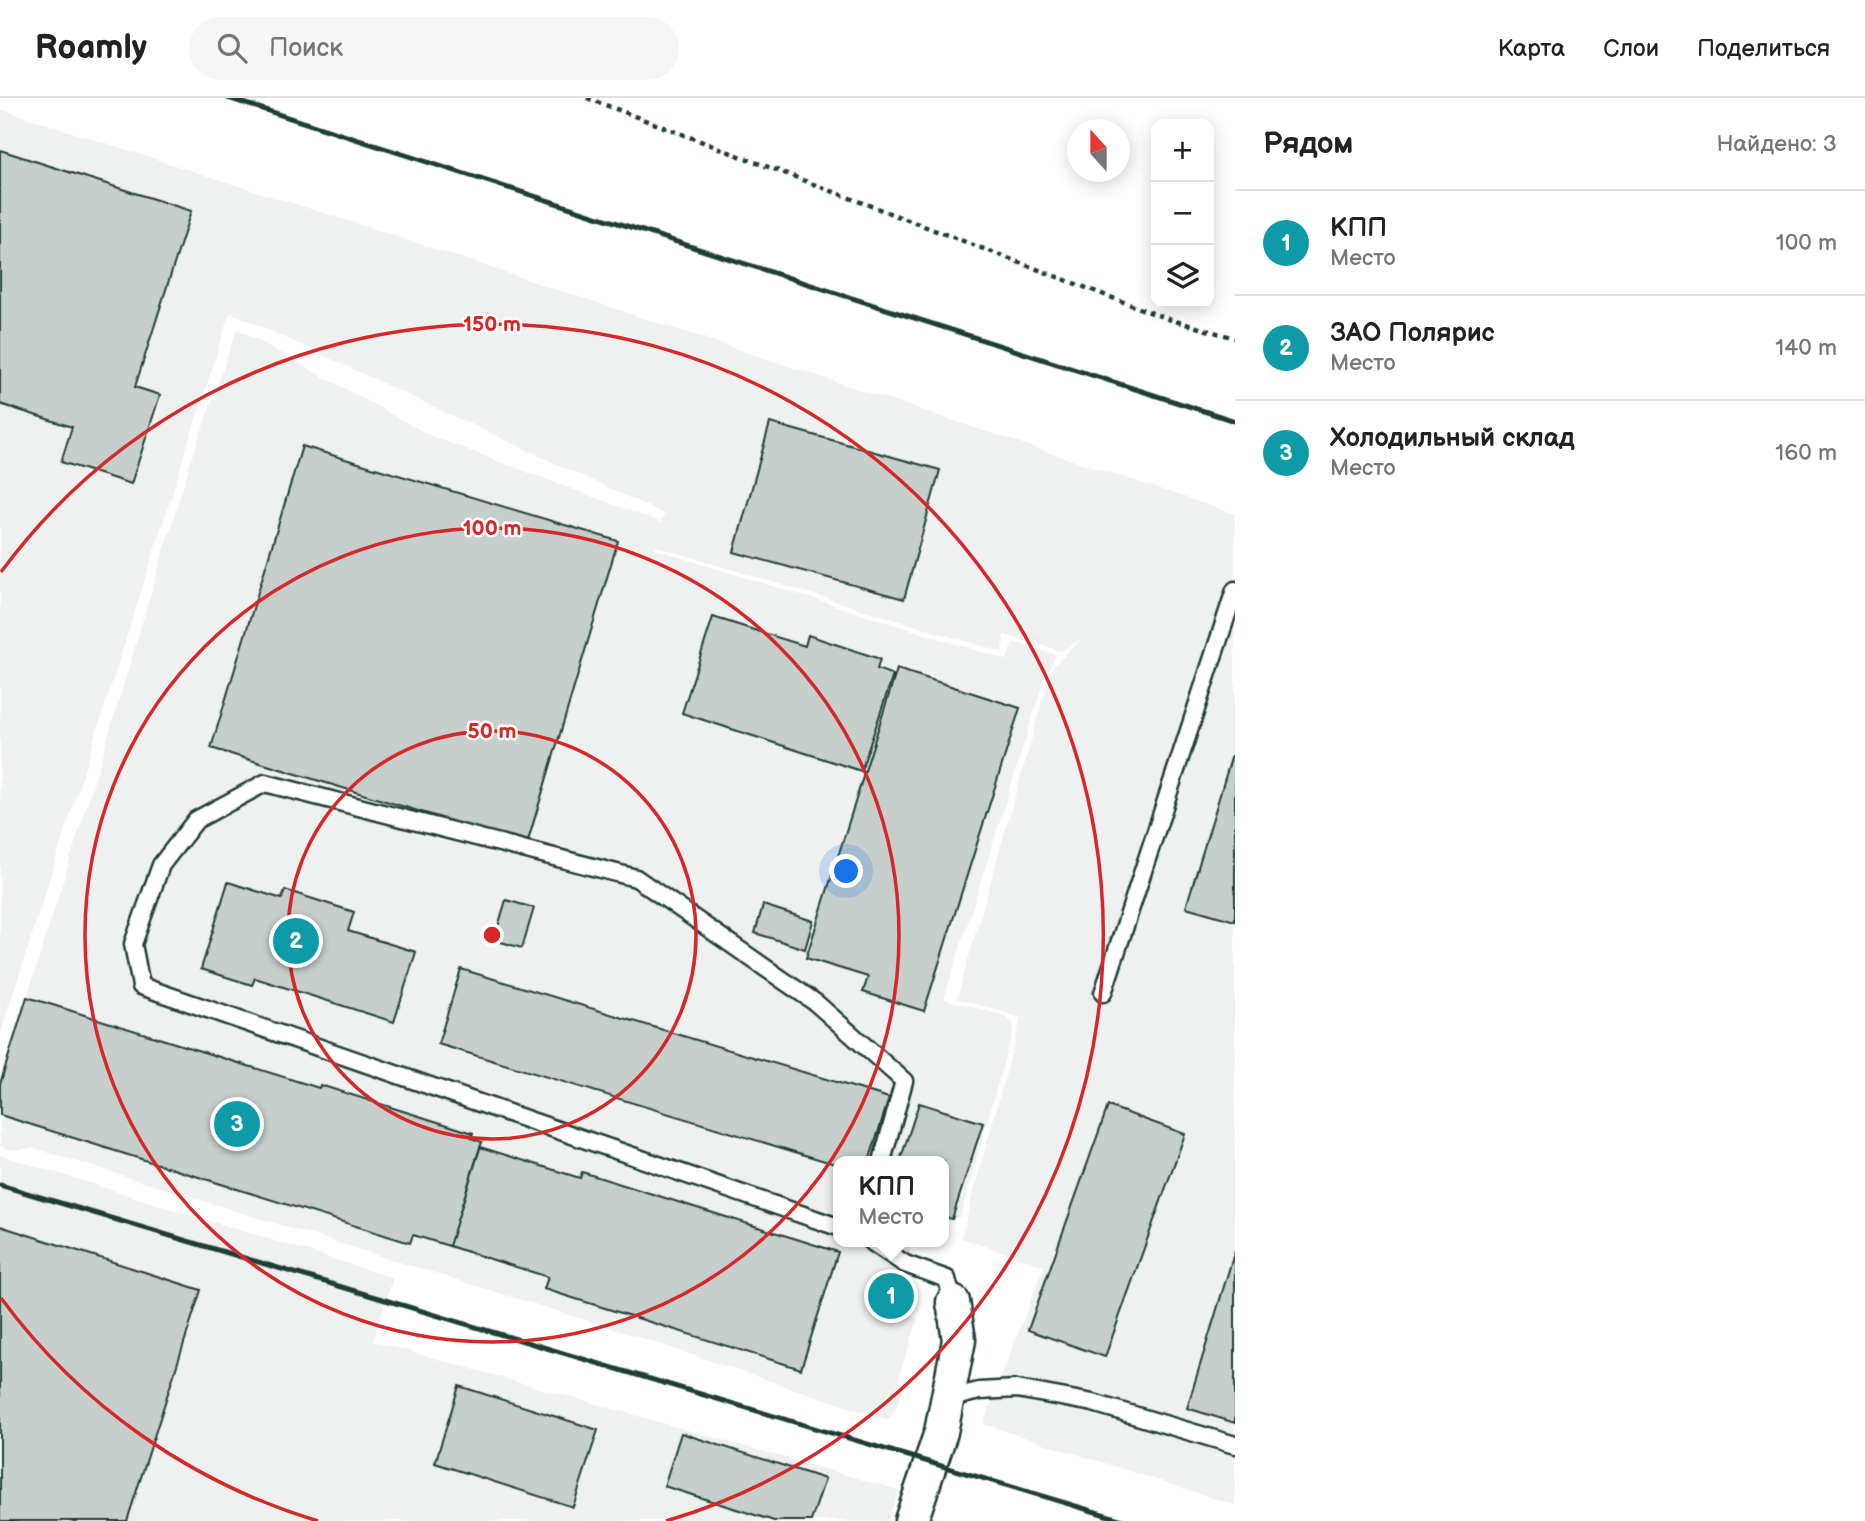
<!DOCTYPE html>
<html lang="ru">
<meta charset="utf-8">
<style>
:root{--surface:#fff;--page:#f6f6f6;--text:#222;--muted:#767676;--line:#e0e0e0;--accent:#111827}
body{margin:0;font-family:"Balsamiq Sans",sans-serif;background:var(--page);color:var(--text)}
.controls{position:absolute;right:21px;top:21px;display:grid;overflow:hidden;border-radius:14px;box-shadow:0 4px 18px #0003}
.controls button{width:63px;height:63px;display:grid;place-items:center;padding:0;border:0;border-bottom:2px solid var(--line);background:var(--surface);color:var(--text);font:35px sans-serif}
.compass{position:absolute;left:1067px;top:21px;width:63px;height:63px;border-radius:50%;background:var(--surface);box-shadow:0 4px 18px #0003;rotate:339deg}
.you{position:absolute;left:847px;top:774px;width:24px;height:24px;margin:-18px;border:5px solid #fff;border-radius:50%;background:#1a73e8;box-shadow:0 0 0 10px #1a73e833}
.badge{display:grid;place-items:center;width:46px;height:46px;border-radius:50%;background:var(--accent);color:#fff;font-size:23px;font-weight:700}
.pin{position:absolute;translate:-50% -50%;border:4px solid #fff;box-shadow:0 2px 7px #0006}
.popup{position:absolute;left:833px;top:1058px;width:116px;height:91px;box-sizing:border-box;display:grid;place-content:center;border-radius:14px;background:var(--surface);filter:drop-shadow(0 2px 5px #0005);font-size:23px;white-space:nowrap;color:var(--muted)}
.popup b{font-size:26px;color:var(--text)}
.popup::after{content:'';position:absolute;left:50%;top:100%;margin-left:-14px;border:14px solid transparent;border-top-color:var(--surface)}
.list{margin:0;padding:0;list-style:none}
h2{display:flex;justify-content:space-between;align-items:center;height:91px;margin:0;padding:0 28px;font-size:30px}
h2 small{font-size:23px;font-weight:400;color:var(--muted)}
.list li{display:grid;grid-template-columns:46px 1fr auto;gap:21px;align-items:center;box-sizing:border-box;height:105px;padding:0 28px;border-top:2px solid var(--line)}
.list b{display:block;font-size:26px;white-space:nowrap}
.list p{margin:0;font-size:23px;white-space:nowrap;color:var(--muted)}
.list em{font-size:23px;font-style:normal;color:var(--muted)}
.icon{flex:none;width:38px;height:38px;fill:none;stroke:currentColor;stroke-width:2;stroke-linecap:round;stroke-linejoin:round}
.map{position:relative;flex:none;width:1235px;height:1423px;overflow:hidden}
header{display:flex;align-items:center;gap:42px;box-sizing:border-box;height:98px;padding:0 35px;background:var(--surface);border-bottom:2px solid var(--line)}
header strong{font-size:33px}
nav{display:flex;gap:38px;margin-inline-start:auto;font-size:24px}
.search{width:490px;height:63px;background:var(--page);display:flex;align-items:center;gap:18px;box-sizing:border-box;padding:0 24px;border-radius:38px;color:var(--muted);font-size:26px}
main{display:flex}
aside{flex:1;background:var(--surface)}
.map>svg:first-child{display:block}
.built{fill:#eef1f0}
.building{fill:#c7cfcc;stroke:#1f3d34;stroke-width:2}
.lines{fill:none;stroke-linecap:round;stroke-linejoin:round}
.lane-casing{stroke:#1f3d34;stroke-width:21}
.street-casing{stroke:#1f3d34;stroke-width:37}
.path{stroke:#1f3d34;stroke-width:4.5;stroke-dasharray:5 5;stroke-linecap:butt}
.lane{stroke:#fff;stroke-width:16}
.street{stroke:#fff;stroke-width:32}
.rail{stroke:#1f3d34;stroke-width:5}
.ring{fill:none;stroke:#d62828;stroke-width:3.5}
.centre{fill:#d62828;stroke:#fff;stroke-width:3.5}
.ring-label{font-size:21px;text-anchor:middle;font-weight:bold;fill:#d62828;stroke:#fff;stroke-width:5;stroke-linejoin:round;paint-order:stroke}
</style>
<header>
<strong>Roamly</strong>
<div class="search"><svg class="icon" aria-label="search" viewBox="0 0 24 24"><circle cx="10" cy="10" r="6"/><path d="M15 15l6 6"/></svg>Поиск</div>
<nav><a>Карта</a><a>Слои</a><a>Поделиться</a></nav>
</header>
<main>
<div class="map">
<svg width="1235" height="1423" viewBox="0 0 1235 1423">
<rect width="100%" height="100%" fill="#fff"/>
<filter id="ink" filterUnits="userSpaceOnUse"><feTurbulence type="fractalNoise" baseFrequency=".0143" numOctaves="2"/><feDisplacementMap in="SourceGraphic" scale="14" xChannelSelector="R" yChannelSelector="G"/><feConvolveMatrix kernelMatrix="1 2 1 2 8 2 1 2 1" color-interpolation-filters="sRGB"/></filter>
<g filter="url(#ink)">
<path class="built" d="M0,11L398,139L1235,416V1407L983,1326L1044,1168L961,1140L1021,920L957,900L1052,570L1081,541L1061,553L1004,537L1002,554L655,448V451L1007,562L1013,544L1056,557L1044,582L944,901L1006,918L1014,928L960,1119L952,1121L944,1119V1063H838V1144H913L897,1185L901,1187L895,1201L913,1209L910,1217L918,1221L898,1282L906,1284L894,1315L888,1322L611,1230L34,1050L11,1052L0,1048V986L106,645L189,369L237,231L431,338L660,424V427L664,416L230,214L0,937Z
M0,1057L393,1180L373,1243L899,1392L888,1423H0Z"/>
<path class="building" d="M0,52L191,113L135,289L160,297L131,386L61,364L72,329L0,306Z
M770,325L940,372L904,501L734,454Z
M302,348L618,443L527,746L211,650Z
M713,519L805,548L808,537L880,561L877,571L893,577L861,673L682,615Z
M897,571L1020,610L924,913L863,894L868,879L806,860Z
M1235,647V823L1186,809Z
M228,784L282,801L285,792L354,814L348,833L416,854L394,924L255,880L252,887L201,871Z
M506,802L534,810L522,850L494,842Z
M763,807L813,823L805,851L755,835Z
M461,871L889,1000L869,1063H838V1067L438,946Z
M27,899L319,990L320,987L473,1035L471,1040L482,1044L449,1148L413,1137L410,1145L0,1017V986Z
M919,1005L983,1025L952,1121L944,1119V1063H900Z
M1108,1008L1185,1036L1105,1259L1028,1232Z
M480,1049L580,1080L582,1074L838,1154L801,1271L544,1191L548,1179L449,1148Z
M0,1128L201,1192L127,1423H0Z
M1235,1152V1325L1187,1310Z
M891,1183L901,1187L895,1202L913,1209L909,1217L882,1207Z
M459,1288L598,1332L573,1409L435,1365Z
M681,1335L825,1381L811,1423H774L664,1388Z"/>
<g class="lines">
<g class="lane-casing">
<path id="lane" d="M1103,895L1235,492
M838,1129L141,888L133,846L161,767L196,722L265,685L636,780L816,905L904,983L882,1063
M872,1144L905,1166L947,1181L953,1204
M947,1301L979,1293L1017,1291L1093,1305L1235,1347"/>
</g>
<g class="street-casing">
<path id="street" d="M911,1423L941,1334L959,1242L953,1204"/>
</g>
<path class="path" d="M587,0L1168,221L1235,240"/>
<use href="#lane" class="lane"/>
<use href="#street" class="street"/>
<path class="rail" d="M228,0L1235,323
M0,1087L1126,1423"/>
</g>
</g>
<g class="ring">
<circle cx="492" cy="837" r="204"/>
<circle cx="492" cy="837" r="407"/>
<path d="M318 1423A611 611 0 0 1 1 1200M1 474A611 611 0 1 1 666 1423"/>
</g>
<circle cx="492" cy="837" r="10" class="centre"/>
<g class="ring-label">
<text x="492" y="233">150 m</text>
<text x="492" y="437">100 m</text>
<text x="492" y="640">50 m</text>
</g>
</svg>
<div class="controls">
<button>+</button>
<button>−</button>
<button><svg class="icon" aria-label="layers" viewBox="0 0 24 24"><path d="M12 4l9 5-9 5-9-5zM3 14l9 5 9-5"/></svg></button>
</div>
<svg class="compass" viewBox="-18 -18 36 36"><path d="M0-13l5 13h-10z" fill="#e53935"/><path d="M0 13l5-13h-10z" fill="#767676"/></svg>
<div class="you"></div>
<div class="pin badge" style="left:891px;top:1198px;background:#0f9aa8">1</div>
<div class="popup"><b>КПП</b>Место</div>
<div class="pin badge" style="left:296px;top:843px;background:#0f9aa8">2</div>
<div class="pin badge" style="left:237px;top:1026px;background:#0f9aa8">3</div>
</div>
<aside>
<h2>Рядом<small>Найдено: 3</small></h2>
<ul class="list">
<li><span class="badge" style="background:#0f9aa8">1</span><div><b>КПП</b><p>Место</p></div><em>100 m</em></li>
<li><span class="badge" style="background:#0f9aa8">2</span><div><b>ЗАО Полярис</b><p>Место</p></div><em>140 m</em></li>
<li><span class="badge" style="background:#0f9aa8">3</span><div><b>Холодильный склад</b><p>Место</p></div><em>160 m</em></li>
</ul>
</aside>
</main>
